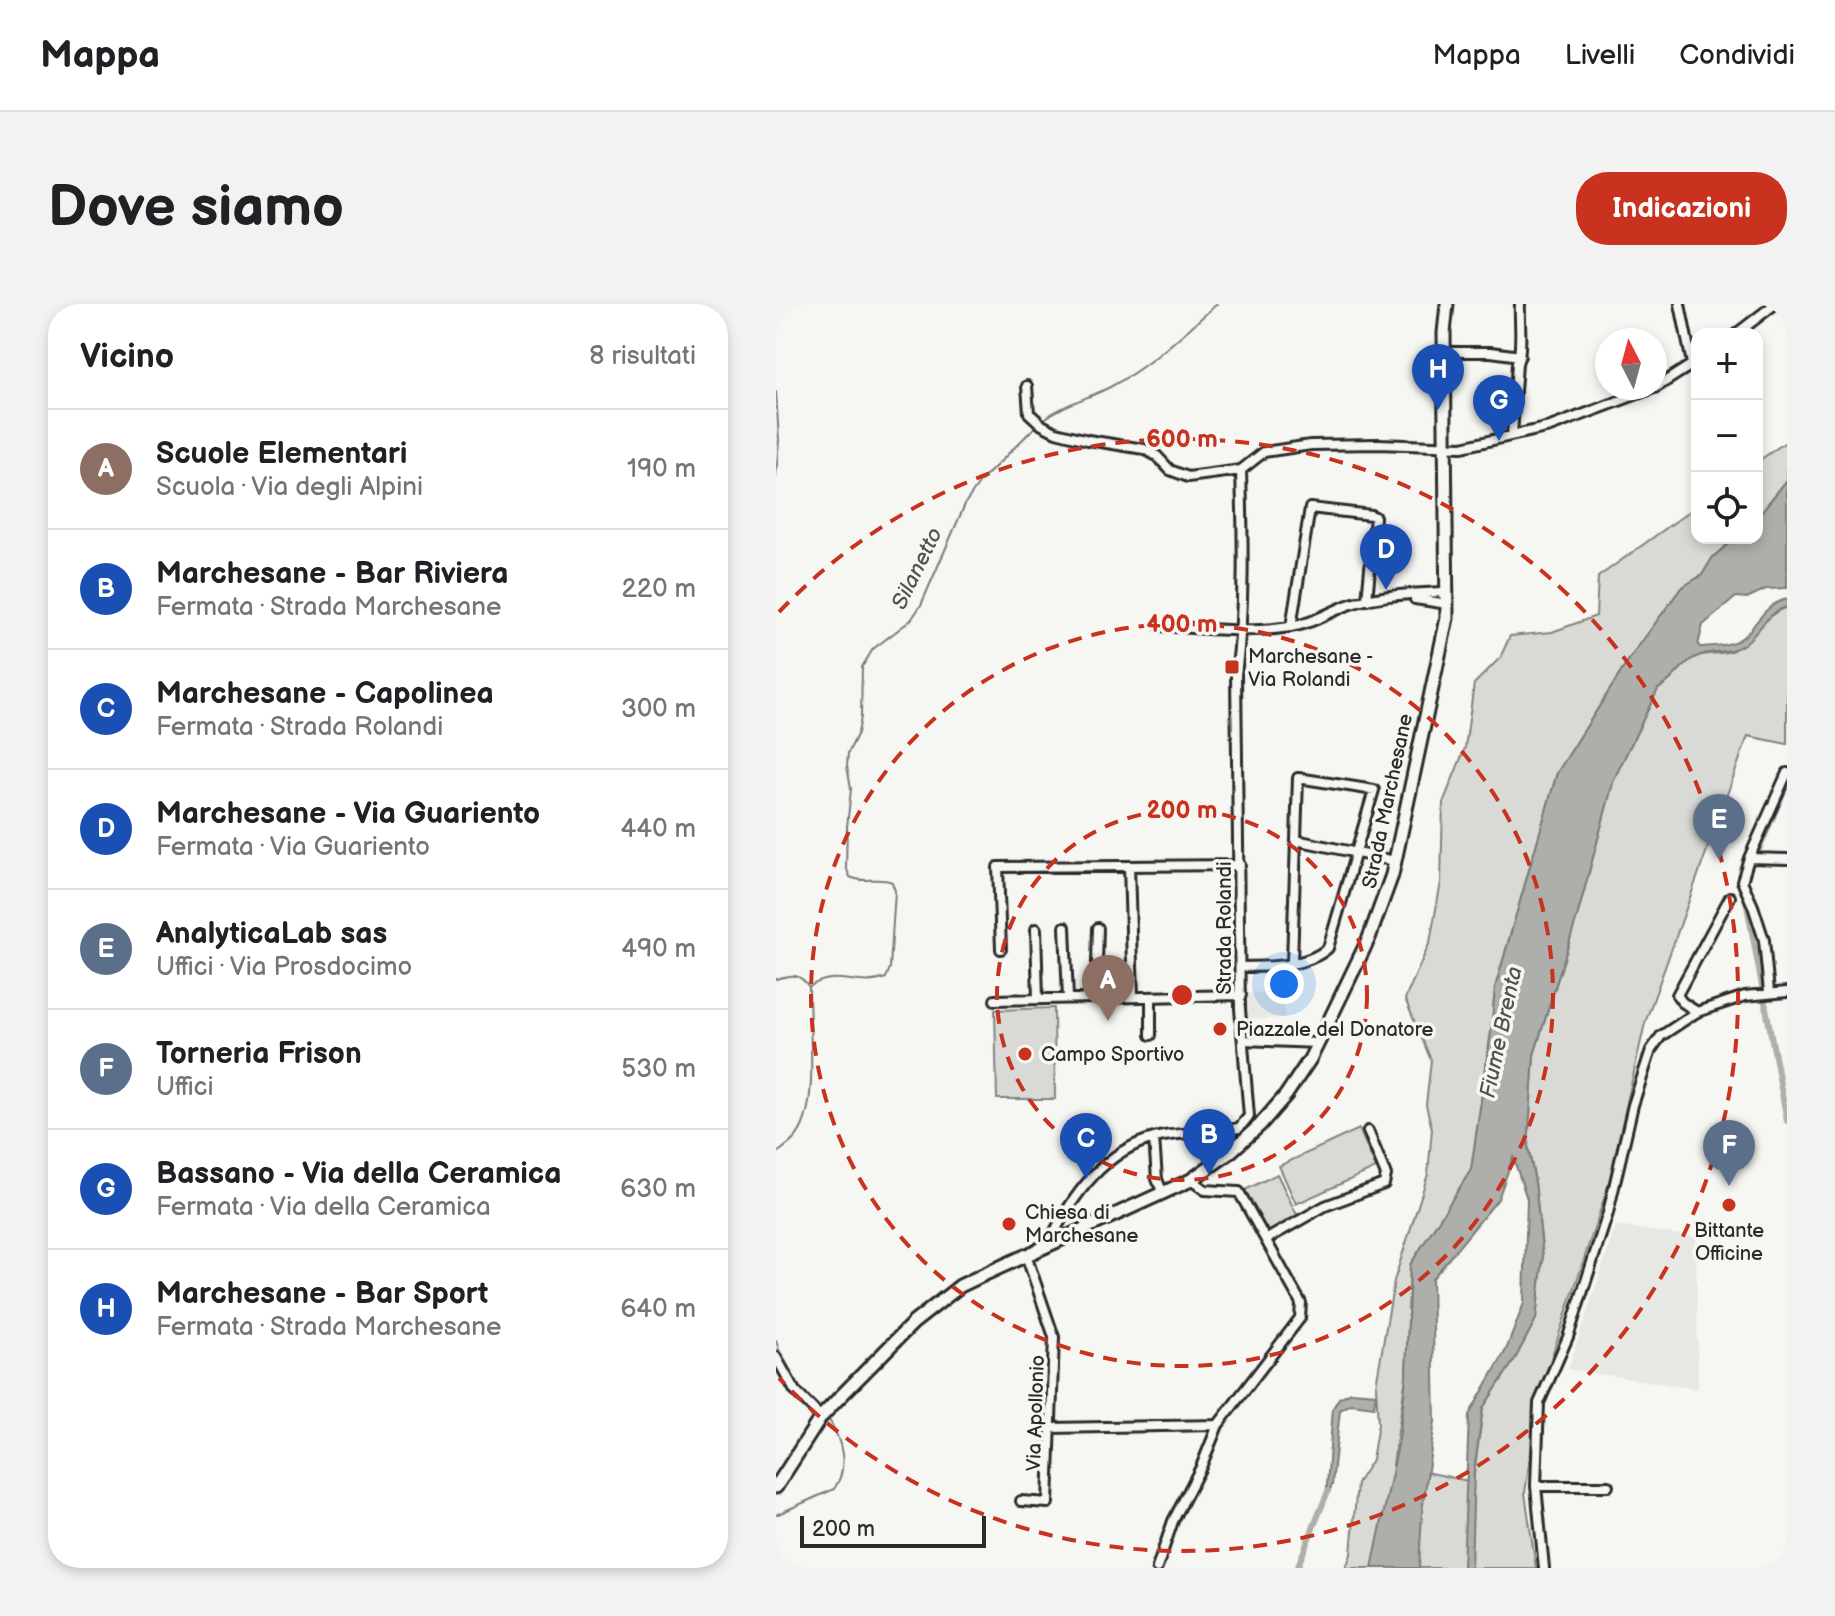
<!DOCTYPE html>
<html lang="it">
<meta charset="utf-8">
<style>
:root{--surface:#fff;--page:#f2f2f2;--text:#202124;--muted:#757577;--line:#e0e0e0;--accent:#c8321e}
body{margin:0;font-family:"Balsamiq Sans",sans-serif;background:var(--page);color:var(--text)}
.controls{position:absolute;right:24px;top:24px;display:grid;overflow:hidden;border-radius:16px;box-shadow:0 4px 12px #0003}
.controls button{width:72px;height:72px;display:grid;place-items:center;padding:0;border:0;border-bottom:2px solid var(--line);background:var(--surface);color:var(--text);font:40px sans-serif}
.compass{position:absolute;left:819px;top:24px;width:72px;height:72px;border-radius:50%;background:var(--surface);box-shadow:0 4px 12px #0003;rotate:354deg}
.scale{position:absolute;left:24px;bottom:20px;width:186px;box-sizing:border-box;padding-left:8px;border:4px solid #2b2b2b;border-top:0;font-size:22px;line-height:28px;white-space:nowrap;color:#2b2b2b;-webkit-text-stroke:6px #f6f6f2;paint-order:stroke}
.you{position:absolute;left:508px;top:680px;width:28px;height:28px;margin:-20px;border:6px solid #fff;border-radius:50%;background:#1a73e8;box-shadow:0 0 0 12px #1a73e833}
.badge{display:grid;place-items:center;width:52px;height:52px;border-radius:50%;background:var(--accent);color:#fff;font-size:26px;font-weight:700}
.pin{position:absolute;translate:-50% -66px;filter:drop-shadow(0 2px 4px #0008)}
.pin::after{content:'';position:absolute;top:42px;width:28px;height:24px;background:inherit;clip-path:polygon(0 0,100% 0,50% 100%)}
.list{margin:0;padding:0;list-style:none}
h2{display:flex;justify-content:space-between;align-items:center;height:104px;margin:0;padding:0 32px;font-size:34px}
h2 small{font-size:26px;font-weight:400;color:var(--muted)}
.list li{display:grid;grid-template-columns:52px 1fr auto;gap:24px;align-items:center;box-sizing:border-box;height:120px;padding:0 32px;border-top:2px solid var(--line)}
.list b{display:block;font-size:30px;white-space:nowrap}
.list p{margin:0;font-size:26px;white-space:nowrap;color:var(--muted)}
.list em{font-size:26px;font-style:normal;color:var(--muted)}
.icon{flex:none;width:44px;height:44px;fill:none;stroke:currentColor;stroke-width:2;stroke-linecap:round;stroke-linejoin:round}
.map{position:relative;flex:none;width:1011px;height:1264px;overflow:hidden;border-radius:32px}
header{display:flex;align-items:center;gap:48px;box-sizing:border-box;height:112px;padding:0 40px;background:var(--surface);border-bottom:2px solid var(--line)}
header strong{font-size:38px}
nav{display:flex;gap:44px;margin-inline-start:auto;font-size:28px}
.intro{display:flex;align-items:center;justify-content:space-between;box-sizing:border-box;height:192px;padding:0 48px}
h1{margin:0;font-size:56px}
.button{padding:20px 36px;border-radius:32px;background:var(--accent);color:#fff;font-size:28px;font-weight:700}
main{display:flex;gap:48px;padding:0 48px}
aside{flex:1;background:var(--surface);border-radius:32px;box-shadow:0 4px 12px #0003}
.map>svg:first-child{display:block}
.built{fill:#e7e7e3}
.green{fill:#d9d9d5;stroke:#828280;stroke-width:2}
.water{fill:#aeaeab;stroke:#7a7a78;stroke-width:2}
.lines{fill:none;stroke-linecap:round;stroke-linejoin:round}
.stream{stroke:#7a7a78;stroke-width:2}
.canal{stroke:#aeaeab;stroke-width:6}
.minor-casing{stroke:#2b2b2b;stroke-width:14}
.major-casing{stroke:#2b2b2b;stroke-width:17}
.minor{stroke:#f6f6f2;stroke-width:8}
.major{stroke:#f6f6f2;stroke-width:11}
.ring{fill:none;stroke:#c8321e;stroke-width:4;stroke-dasharray:14 10}
.poi-dot{fill:#c8321e;stroke:#f6f6f2;stroke-width:3}
.labels{text-anchor:middle;stroke-width:7;stroke-linejoin:round;paint-order:stroke}
.poi-label{font-size:20px;fill:#2b2b2b;stroke:#f6f6f2;text-anchor:start}
.street-label{font-size:20px;fill:#2b2b2b;stroke:#f6f6f2}
.water-label{font-size:22px;font-style:italic;fill:#525251;stroke:#f6f6f2}
.centre{fill:#c8321e;stroke:#f6f6f2;stroke-width:4}
.ring-label{font-size:24px;text-anchor:middle;font-weight:bold;fill:#c8321e;stroke:#f6f6f2;stroke-width:7;stroke-linejoin:round;paint-order:stroke}
</style>
<header>
<strong>Mappa</strong>
<nav><a>Mappa</a><a>Livelli</a><a>Condividi</a></nav>
</header>
<div class="intro"><h1>Dove siamo</h1><a class="button">Indicazioni</a></div>
<main>
<aside>
<h2>Vicino<small>8 risultati</small></h2>
<ul class="list">
<li><span class="badge" style="background:#8d6e63">A</span><div><b>Scuole Elementari</b><p>Scuola · Via degli Alpini</p></div><em>190 m</em></li>
<li><span class="badge" style="background:#1a4fb4">B</span><div><b>Marchesane - Bar Riviera</b><p>Fermata · Strada Marchesane</p></div><em>220 m</em></li>
<li><span class="badge" style="background:#1a4fb4">C</span><div><b>Marchesane - Capolinea</b><p>Fermata · Strada Rolandi</p></div><em>300 m</em></li>
<li><span class="badge" style="background:#1a4fb4">D</span><div><b>Marchesane - Via Guariento</b><p>Fermata · Via Guariento</p></div><em>440 m</em></li>
<li><span class="badge" style="background:#5c6f8a">E</span><div><b>AnalyticaLab sas</b><p>Uffici · Via Prosdocimo</p></div><em>490 m</em></li>
<li><span class="badge" style="background:#5c6f8a">F</span><div><b>Torneria Frison</b><p>Uffici</p></div><em>530 m</em></li>
<li><span class="badge" style="background:#1a4fb4">G</span><div><b>Bassano - Via della Ceramica</b><p>Fermata · Via della Ceramica</p></div><em>630 m</em></li>
<li><span class="badge" style="background:#1a4fb4">H</span><div><b>Marchesane - Bar Sport</b><p>Fermata · Strada Marchesane</p></div><em>640 m</em></li>
</ul>
</aside>
<div class="map">
<svg width="1011" height="1264" viewBox="0 0 1011 1264">
<rect width="100%" height="100%" fill="#f6f6f2"/>
<filter id="ink" filterUnits="userSpaceOnUse"><feTurbulence type="fractalNoise" baseFrequency=".0125" numOctaves="2"/><feDisplacementMap in="SourceGraphic" scale="16" xChannelSelector="R" yChannelSelector="G"/><feConvolveMatrix kernelMatrix="1 2 1 2 8 2 1 2 1" color-interpolation-filters="sRGB"/></filter>
<g filter="url(#ink)">
<path class="built" d="M508,688L509,714L471,715L470,689Z
M840,922L920,933L922,1085L792,1065Z"/>
<path class="green" d="M1011,137V176L981,213V158Z
M921,202V234H959L937,253L926,271L905,284L854,354L781,469L719,684L715,728L695,866L634,961L630,1073L617,1161L697,1178L707,1104L739,1055L760,1015L767,954L759,878L752,842L758,751L801,613L838,475L882,385C899,376 905,359 919,353C931,348 946,351 957,346C977,335 989,309 1011,303V440L972,432L869,719L832,883L764,1088L749,1189L760,1264H570L575,1250L581,1179L596,1156L602,1120L600,1081L618,977L652,870L656,825L650,801L655,756L629,695L654,638L665,578L667,499L689,444L698,380L724,354L734,332L776,328L820,312L822,273Z
M278,704L279,795H221L219,706Z
M583,825L600,864L520,900L503,862Z
M501,870L523,915L493,930L469,886Z"/>
<path class="water" d="M1011,176V284L990,285L971,294L960,293L927,321L922,341L924,343C938,342 957,342 968,332C983,318 989,300 1011,295V303C991,308 984,328 968,340C953,351 935,345 920,353C905,359 899,376 882,385L838,475L801,613L758,751L752,842L759,878L767,954L760,1015L739,1055L707,1104L698,1168L695,1264H687L693,1111L730,1046L748,999L751,895L737,853L722,895L656,975L659,1117L646,1208L643,1264H596L623,1136L630,1073L634,961L695,866L715,728L719,684L781,469L854,354L905,284L926,271L937,253L959,234H981V213Z
M575,1088L600,1090L598,1103L575,1100L564,1106L556,1181L550,1194L557,1104L563,1094Z"/>
<g class="lines">
<path class="stream" d="M0,19L6,0
M0,88L3,136L0,173
M267,116C287,100 311,95 334,83C374,62 407,30 441,0
M0,675C15,671 23,668 33,683C32,722 45,805 19,834C14,840 6,845 0,850
M33,683C60,664 81,685 110,674L114,664L119,587L116,578C102,572 88,580 74,573L70,563L71,523L75,485L71,462L72,449L82,429L85,413L86,363L97,345L135,316L145,301L190,198L204,178L262,120
M0,1037L9,1062
M0,1211L58,1185C74,1163 65,1135 52,1114"/>
<path class="canal" d="M981,550L1011,480
M970,596L1011,817
M521,1264L552,1187"/>
<g class="minor-casing">
<path id="minor" d="M904,0L916,60
M960,30L999,0
M668,48H715L744,52
M251,82L253,109L266,121L280,128L312,136L368,145L381,152L394,166L412,173L465,166L488,148L535,141L602,140L686,143L774,123L878,84
M879,84L920,58
M736,131L741,59C747,46 743,16 744,0
M639,295L672,300
M383,322C425,324 471,330 514,323C535,320 552,309 572,301C600,291 634,290 664,288L672,295
M515,323L534,204L595,211L599,213L591,296
M520,536L619,557
M973,554L1011,555
M353,562L357,693
M289,623L292,694
M260,625L262,695
M225,645L222,563L464,561
M464,663C492,663 531,663 552,644L598,486L522,474L516,658
M993,688L988,636L977,602L966,577L973,554L1011,469
M375,693V731
M320,694L322,624
M219,696L465,691
M921,708L906,698L901,691L954,593
M467,736L542,739
M378,834L381,875L387,890
M491,935L549,902L608,880L610,871L592,827
M273,939C296,891 332,841 388,832C413,828 438,829 463,824L473,812L464,705L460,371C469,303 467,235 465,166
M0,1053L19,1087L45,1113
M275,1124L442,1121
M760,1182H832
M245,1197L272,1199L278,1033L250,951
M381,1264L397,1217L425,1163L442,1121L524,1014L525,999L463,888L429,886L415,876
M768,1264L760,1182L763,1099L792,1033L832,909L857,801L875,746L885,732L921,708L969,692L1011,688"/>
</g>
<g class="major-casing">
<path id="major" d="M0,1183L45,1113L61,1096L137,1019L184,982L207,971L415,876L453,849L484,821L510,791L534,755L554,715L593,634L616,571L671,314L668,29L671,0"/>
</g>
<use href="#minor" class="minor"/>
<use href="#major" class="major"/>
</g>
</g>
<g class="ring">
<circle cx="406" cy="691" r="185"/>
<circle cx="406" cy="691" r="371"/>
<path d="M3 308A556 556 0 1 1 3 1074"/>
</g>
<g class="poi-dot">
<rect x="448" y="355" width="16" height="16" rx="4"/>
<circle cx="444" cy="725" r="8"/>
<circle cx="249" cy="750" r="8"/>
<circle cx="953" cy="901" r="8"/>
<circle cx="233" cy="920" r="8"/>
</g>
<g class="labels">
<g class="poi-label">
<text x="472" y="359">Marchesane -<tspan x="472" dy="23">Via Rolandi</tspan></text>
<text x="460" y="732">Piazzale del Donatore</text>
<text x="265" y="757">Campo Sportivo</text>
<text x="249" y="915">Chiesa di<tspan x="249" dy="23">Marchesane</tspan></text>
<text x="953" y="933" text-anchor="middle">Bittante<tspan x="953" dy="23">Officine</tspan></text>
</g>
<g class="street-label">
<text transform="translate(611 497) rotate(-78)" y="7">Strada Marchesane</text>
<text transform="translate(448 624) rotate(-90)" y="7">Strada Rolandi</text>
<text transform="translate(259 1109) rotate(-88)" y="7">Via Apollonio</text>
</g>
<g class="water-label">
<text transform="translate(140 264) rotate(-64)" y="8">Silanetto</text>
<text transform="translate(724 728) rotate(-78)" y="8">Fiume Brenta</text>
</g>
</g>
<circle cx="406" cy="691" r="12" class="centre"/>
<g class="ring-label">
<text x="406" y="143">600 m</text>
<text x="406" y="328">400 m</text>
<text x="406" y="514">200 m</text>
</g>
</svg>
<div class="controls">
<button>+</button>
<button>−</button>
<button><svg class="icon" aria-label="locate" viewBox="0 0 24 24"><circle cx="12" cy="12" r="6"/><path d="M12 2v4M12 18v4M2 12h4M18 12h4"/></svg></button>
</div>
<svg class="compass" viewBox="-18 -18 36 36"><path d="M0-13l5 13h-10z" fill="#e53935"/><path d="M0 13l5-13h-10z" fill="#757577"/></svg>
<div class="scale">200 m</div>
<div class="you"></div>
<div class="pin badge" style="left:332px;top:717px;background:#8d6e63">A</div>
<div class="pin badge" style="left:433px;top:871px;background:#1a4fb4">B</div>
<div class="pin badge" style="left:310px;top:875px;background:#1a4fb4">C</div>
<div class="pin badge" style="left:610px;top:286px;background:#1a4fb4">D</div>
<div class="pin badge" style="left:943px;top:556px;background:#5c6f8a">E</div>
<div class="pin badge" style="left:953px;top:882px;background:#5c6f8a">F</div>
<div class="pin badge" style="left:723px;top:137px;background:#1a4fb4">G</div>
<div class="pin badge" style="left:662px;top:106px;background:#1a4fb4">H</div>
</div>
</main>
